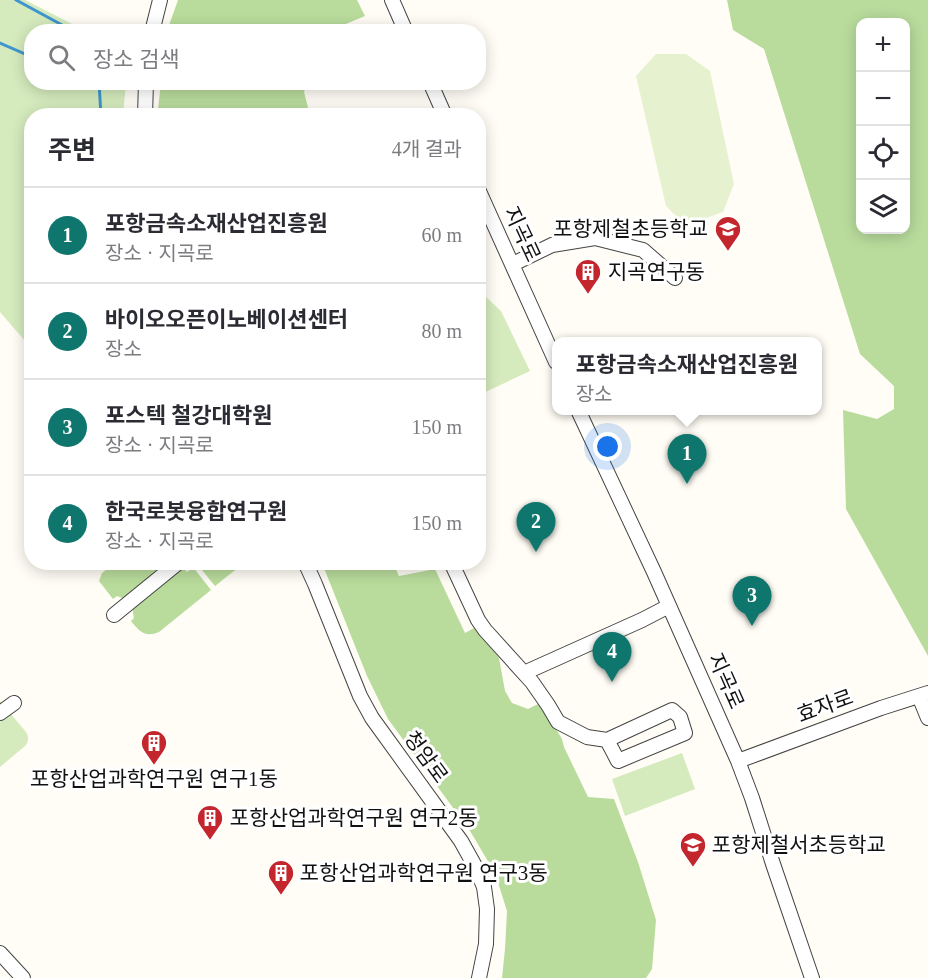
<!DOCTYPE html>
<html lang="ko">
<meta charset="utf-8">
<style>
:root{--surface:#fff;--page:#f2f2f3;--text:#2b2b33;--muted:#7c7c81;--line:#e1e1e2;--accent:#0f766e}
body{margin:0;font-family:"Times New Roman","Noto Sans KR",serif;background:var(--page);color:var(--text)}
.controls{position:absolute;right:18px;top:18px;display:grid;overflow:hidden;border-radius:12px;box-shadow:0 3px 15px #0003}
.controls button{width:54px;height:54px;display:grid;place-items:center;padding:0;border:0;border-bottom:2px solid var(--line);background:var(--surface);color:var(--text);font:30px sans-serif}
.you{position:absolute;left:608px;top:447px;width:21px;height:21px;margin:-15px;border:4px solid #fff;border-radius:50%;background:#1a73e8;box-shadow:0 0 0 9px #1a73e833}
.badge{display:grid;place-items:center;width:39px;height:39px;border-radius:50%;background:var(--accent);color:#fff;font-size:20px;font-weight:700}
.pin{position:absolute;translate:-50% -50px;filter:drop-shadow(0 2px 3px #0008)}
.pin::after{content:'';position:absolute;top:32px;width:21px;height:18px;background:inherit;clip-path:polygon(0 0,100% 0,50% 100%)}
.popup{position:absolute;left:552px;top:337px;width:270px;height:78px;box-sizing:border-box;display:grid;place-content:center;border-radius:12px;background:var(--surface);filter:drop-shadow(0 2px 4px #0005);font-size:20px;white-space:nowrap;color:var(--muted)}
.popup b{font-size:22px;color:var(--text)}
.popup::after{content:'';position:absolute;left:50%;top:100%;margin-left:-12px;border:12px solid transparent;border-top-color:var(--surface)}
.list{margin:0;padding:0;list-style:none}
h2{display:flex;justify-content:space-between;align-items:center;height:78px;margin:0;padding:0 24px;font-size:26px}
h2 small{font-size:20px;font-weight:400;color:var(--muted)}
.list li{display:grid;grid-template-columns:39px 1fr auto;gap:18px;align-items:center;box-sizing:border-box;height:96px;padding:0 24px;border-top:2px solid var(--line)}
.list b{display:block;font-size:22px;white-space:nowrap}
.list p{margin:0;font-size:20px;white-space:nowrap;color:var(--muted)}
.list em{font-size:20px;font-style:normal;color:var(--muted)}
.icon{flex:none;width:33px;height:33px;fill:none;stroke:currentColor;stroke-width:2;stroke-linecap:round;stroke-linejoin:round}
.map{position:relative;flex:none;width:928px;height:978px;overflow:hidden}
.search{position:absolute;background:var(--surface);box-shadow:0 3px 15px #0003;left:24px;top:24px;width:462px;height:66px;display:flex;align-items:center;gap:15px;box-sizing:border-box;padding:0 21px;border-radius:24px;color:var(--muted);font-size:22px}
.panel{position:absolute;background:var(--surface);box-shadow:0 3px 15px #0003;left:24px;top:108px;width:462px;height:462px;border-radius:24px}
.map>svg:first-child{display:block}
.green{fill:#d5ebbd}
.forest{fill:#b9dc9c;fill-rule:evenodd}
.pitch{fill:#e6f2cf}
.lines{fill:none;stroke-linecap:round;stroke-linejoin:round}
.stream{stroke:#3f96cf;stroke-width:3}
.minor-casing{stroke:#444;stroke-width:16}
.minor{stroke:#fff;stroke-width:14}
.labels{text-anchor:middle;stroke-width:6;stroke-linejoin:round;paint-order:stroke}
.poi-label{font-size:21px;fill:#111;stroke:#fff;text-anchor:start}
.street-label{font-size:21px;fill:#111;stroke:#fff}
</style>
<div class="map">
<svg width="928" height="978" viewBox="0 0 928 978">
<rect width="100%" height="100%" fill="#fffdf5"/>
<path class="green" d="M0,0H25L86,31L32,32V82L126,83L123,115L32,116L31,348L0,312Z
M486,297L501,311L530,371L479,395V304Z
M0,701L26,732C29,737 29,741 25,746L0,767Z
M682,753L695,789L625,816L612,779Z"/>
<path class="forest" d="M178,0H357L365,16L329,31H167Z
M727,0H928V656L846,509L843,410L877,419L894,409V386L860,354L764,49L733,30ZM860,22H906V230H860Z
M161,83H307L304,92L310,115H159L158,109Z
M115,563H170L125,599L117,596L113,599L99,581L102,573Z
M198,563V562L244,563L215,586L197,564Z
M322,563H393L399,576L435,569L465,633L476,627L499,658L505,691L512,703L528,709L540,703L562,739L564,747L588,797L614,799L638,862L656,920L652,969L646,978H502L505,949L507,911L495,873L470,831L388,719L367,676Z
M183,567L187,572L193,567L211,590L159,632C145,638 139,631 131,621L134,618L132,607Z"/>
<path class="pitch" d="M656,54H686L710,71L734,184L723,212L701,220L681,221L666,206L636,76Z"/>
<g class="lines">
<path class="stream" d="M16,0L75,32
M0,43L32,57
M88,82L98,86
M99,82L101,116"/>
<g class="minor-casing">
<path id="minor" d="M392,0L406,32
M152,32L160,0
M430,82L445,116
M145,116L146,82
M478,189L556,362
M513,264L552,245L595,238L643,250L675,278
M578,410L654,572L738,761L752,798L773,864L812,978
M305,562L315,584L360,696L372,718L461,841L476,868L484,887L487,909L486,944L479,978
M451,562L478,620L485,630L532,682L548,705L558,722L587,737L607,740L618,761L685,733L680,717L672,710L607,740
M114,615L179,562
M524,673L642,620L669,606
M919,696L928,718
M0,713L14,703
M738,761L881,708L928,693
M0,953L23,978"/>
</g>
<use href="#minor" class="minor"/>
</g>
<defs>
<g id="school-pin" transform="scale(1.35)"><path d="M0 17L-7.5 6A9.5 9.5 0 1 1 7.5 6Z" fill="#c4262e" stroke="#fff"/><path d="M0-5L7-2L0 1L-7-2ZM-4 1L0 2.5L4 1V4Q0 6-4 4Z" fill="#fff"/></g>
<g id="building-pin" transform="scale(1.35)"><path d="M0 17L-7.5 6A9.5 9.5 0 1 1 7.5 6Z" fill="#c4262e" stroke="#fff"/><path d="M-4-6H4V6H1V3H-1V6H-4ZM-2.5-4.3h1.7v1.8h-1.7ZM.8-4.3h1.7v1.8H.8ZM-2.5-1h1.7V.8h-1.7ZM.8-1h1.7V.8H.8Z" fill="#fff"/></g>
</defs>
<g fill-rule="evenodd">
<use href="#school-pin" x="728" y="229"/>
<use href="#building-pin" x="588" y="272"/>
<use href="#building-pin" x="154" y="743"/>
<use href="#building-pin" x="210" y="818"/>
<use href="#school-pin" x="693" y="845"/>
<use href="#building-pin" x="281" y="873"/>
</g>
<g class="labels">
<g class="poi-label">
<text x="708" y="236" text-anchor="end">포항제철초등학교</text>
<text x="608" y="279">지곡연구동</text>
<text x="154" y="786" text-anchor="middle">포항산업과학연구원 연구1동</text>
<text x="230" y="825">포항산업과학연구원 연구2동</text>
<text x="712" y="852">포항제철서초등학교</text>
<text x="300" y="880">포항산업과학연구원 연구3동</text>
</g>
<g class="street-label">
<text transform="translate(522 234) rotate(65)" y="7">지곡로</text>
<text transform="translate(726 681) rotate(66)" y="7">지곡로</text>
<text transform="translate(825 706) rotate(-20)" y="7">효자로</text>
<text transform="translate(426 757) rotate(54)" y="7">청암로</text>
</g>
</g>
</svg>
<div class="controls">
<button>+</button>
<button>−</button>
<button><svg class="icon" aria-label="locate" viewBox="0 0 24 24"><circle cx="12" cy="12" r="6"/><path d="M12 2v4M12 18v4M2 12h4M18 12h4"/></svg></button>
<button><svg class="icon" aria-label="layers" viewBox="0 0 24 24"><path d="M12 4l9 5-9 5-9-5zM3 14l9 5 9-5"/></svg></button>
</div>
<div class="you"></div>
<div class="pin badge" style="left:687px;top:484px">1</div>
<div class="popup"><b>포항금속소재산업진흥원</b>장소</div>
<div class="pin badge" style="left:536px;top:552px">2</div>
<div class="pin badge" style="left:752px;top:626px">3</div>
<div class="pin badge" style="left:612px;top:682px">4</div>
<div class="search"><svg class="icon" aria-label="search" viewBox="0 0 24 24"><circle cx="10" cy="10" r="6"/><path d="M15 15l6 6"/></svg>장소 검색</div>
<section class="panel">
<h2>주변<small>4개 결과</small></h2>
<ul class="list">
<li><span class="badge">1</span><div><b>포항금속소재산업진흥원</b><p>장소 · 지곡로</p></div><em>60 m</em></li>
<li><span class="badge">2</span><div><b>바이오오픈이노베이션센터</b><p>장소</p></div><em>80 m</em></li>
<li><span class="badge">3</span><div><b>포스텍 철강대학원</b><p>장소 · 지곡로</p></div><em>150 m</em></li>
<li><span class="badge">4</span><div><b>한국로봇융합연구원</b><p>장소 · 지곡로</p></div><em>150 m</em></li>
</ul>
</section>
</div>
